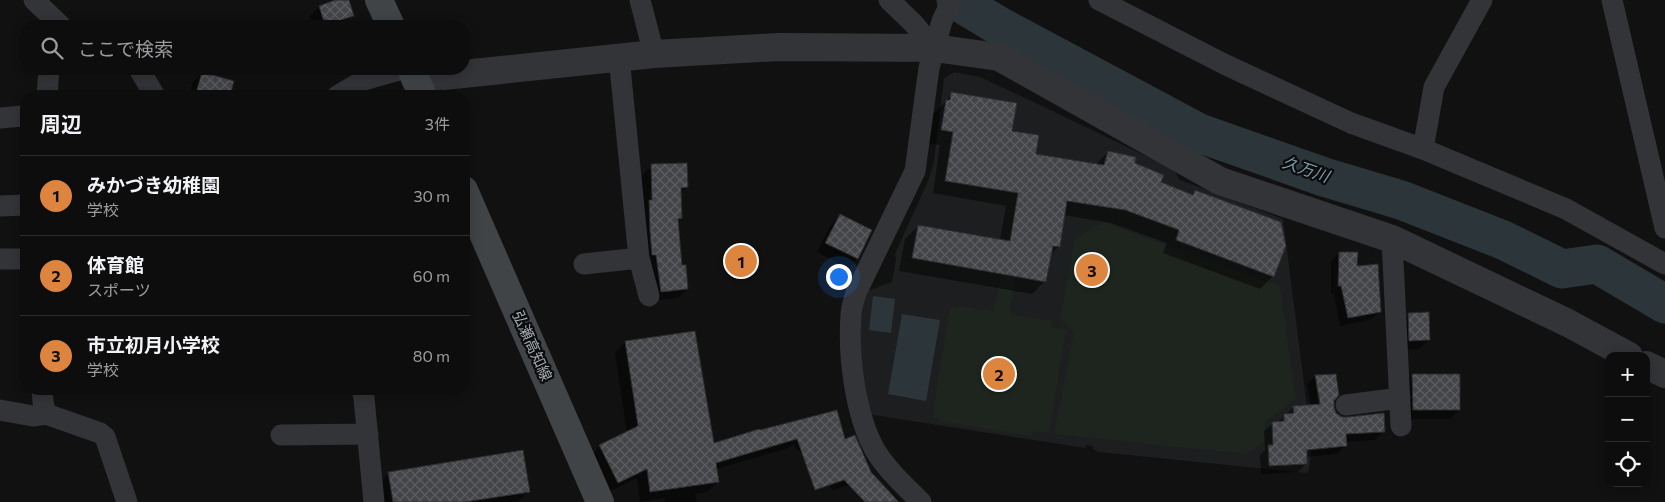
<!DOCTYPE html>
<html lang="ja">
<meta charset="utf-8">
<style>
:root{--surface:#0d0d0e;--page:#161617;--text:#f1f3f6;--muted:#9a9c9e;--line:#2d2d2e;--accent:#dd843e}
body{margin:0;font-family:Commissioner,"Noto Sans JP",sans-serif;background:var(--page);color:var(--text)}
.controls{position:absolute;right:15px;bottom:15px;display:grid;overflow:hidden;border-radius:10px;box-shadow:0 2px 12px #0003}
.controls button{width:45px;height:45px;display:grid;place-items:center;padding:0;border:0;border-bottom:1px solid var(--line);background:var(--surface);color:var(--text);font:25px sans-serif}
.you{position:absolute;left:838px;top:276px;width:18px;height:18px;margin:-12px;border:4px solid #fff;border-radius:50%;background:#1a73e8;box-shadow:0 0 0 8px #1a73e833}
.badge{display:grid;place-items:center;width:32px;height:32px;border-radius:50%;background:var(--accent);color:#111;font-size:16px;font-weight:700}
.pin{position:absolute;translate:-50% -50%;border:2px solid #fff;box-shadow:0 1px 5px #0006}
.list{margin:0;padding:0;list-style:none}
h2{display:flex;justify-content:space-between;align-items:center;height:65px;margin:0;padding:0 20px;font-size:21px}
h2 small{font-size:16px;font-weight:400;color:var(--muted)}
.list li{display:grid;grid-template-columns:32px 1fr auto;gap:15px;align-items:center;box-sizing:border-box;height:80px;padding:0 20px;border-top:1px solid var(--line)}
.list b{display:block;font-size:19px;white-space:nowrap}
.list p{margin:0;font-size:16px;white-space:nowrap;color:var(--muted)}
.list em{font-size:16px;font-style:normal;color:var(--muted)}
.icon{flex:none;width:28px;height:28px;fill:none;stroke:currentColor;stroke-width:2;stroke-linecap:round;stroke-linejoin:round}
.map{position:relative;flex:none;width:1665px;height:502px;overflow:hidden}
.search{position:absolute;background:var(--surface);box-shadow:0 2px 12px #0003;left:20px;top:20px;width:450px;height:55px;display:flex;align-items:center;gap:12px;box-sizing:border-box;padding:0 18px;border-radius:20px;color:var(--muted);font-size:19px}
.panel{position:absolute;background:var(--surface);box-shadow:0 2px 12px #0003;left:20px;top:90px;width:450px;height:305px;border-radius:20px}
.map>svg:first-child{display:block}
.built{fill:#1d1e1f}
.garden{fill:#1e251e}
.water{fill:#2c363a}
.shadow{fill:#0007;fill-rule:evenodd}
.lines{fill:none;stroke-linecap:round;stroke-linejoin:round}
.river{stroke:#2c363a;stroke-width:39}
.building{fill:url(#building-cross-hatch);stroke:#2b2c2e}
.minor{stroke:#333437;stroke-width:21}
.tertiary{stroke:#333437;stroke-width:28}
.secondary{stroke:#414447;stroke-width:28}
.labels{text-anchor:middle;stroke-width:4.5;stroke-linejoin:round;paint-order:stroke}
.street-label{font-size:15px;fill:#a4abb2;stroke:#0c0c0d}
.water-label{font-size:16px;font-style:italic;fill:#7e9faa;stroke:#0c0c0d}
</style>
<div class="map">
<svg width="1665" height="502" viewBox="0 0 1665 502">
<defs>
<pattern id="building-cross-hatch" width="8" height="8" patternUnits="userSpaceOnUse" patternTransform="scale(1.25)"><rect width="8" height="8" fill="#434548"/><path d="M0 0l8 8M0 8l8-8" fill="none" stroke="#5b5d60"/></pattern>
</defs>
<rect width="100%" height="100%" fill="#111112"/>
<path class="built" d="M954,72L980,77L1040,105L1173,169L1180,180L1283,219L1312,446L1309,470L1307,473L1099,452L1093,449V446L1085,445V448L867,414L861,376L858,315L867,291L892,282L896,259L895,254L928,181L934,161L944,78Z"/>
<path class="garden" d="M1103,222L1280,286L1296,399L1265,422L1266,441L1247,454L1054,434L1074,332L1060,319L1075,239Z
M1000,274L1015,277L1010,314L1052,321L1051,327L1066,330L1049,433L1033,431L1032,436L939,421V419L932,418L950,307L957,308L958,306L994,311Z"/>
<path class="water" d="M873,296L895,299L891,333L869,330Z
M902,314L940,320L926,401L888,394Z"/>
<path class="shadow" d="M339,0H348L353,15L344,25L338,26H313L310,16L319,7Z
M202,73L233,81L229,96H189L193,82Z
M952,94L1011,132L1035,155L1095,165L1108,152L1133,164L1159,183L1191,195L1195,191L1273,276L1260,289L1163,253L1167,243L1111,223L1064,215L1058,247L1050,255L1045,281L1032,294L899,271L905,239L918,226L1000,240L1006,206L933,193L940,145L928,143L933,115Z
M652,166L686,187L680,194L681,218L677,222L681,266L687,289L678,298L652,301L644,207L642,175Z
M840,215L857,259L848,268L817,252L831,225Z
M1339,253L1356,267L1380,311L1372,319L1340,326L1334,294H1331V261Z
M1409,314L1429,340L1419,349L1401,350L1399,323Z
M625,342L713,445L759,431L836,412L858,482L833,490L793,444L789,448L716,469L718,482L707,492L695,494L697,502H665L664,498L640,502L637,478L607,493L589,457L600,446L627,433L615,353Z
M1412,375L1459,410L1450,419H1404L1403,384Z
M1315,376L1334,399L1332,406L1335,413L1340,417L1384,431L1375,440L1345,442V446L1337,454L1306,457V464L1298,472L1261,474L1260,455L1265,450L1264,431L1273,423H1277L1294,407L1311,406L1307,384ZM1315,382H1317L1322,410L1320,411Z
M389,473L529,491L518,502H378L375,486Z
M891,491L901,502H868Z"/>
<g class="lines">
<path class="river" d="M956,0L999,26L1199,133L1324,177L1401,200L1503,240L1562,269L1597,264L1665,304"/>
</g>
<path class="building" d="M335,0H349L354,16L325,25L319,6Z
M202,72L234,81L230,96H195Z
M951,92L1017,103L1012,131L1039,135L1036,154L1104,165L1108,151L1136,157L1135,163L1164,175L1161,182L1193,195L1195,190L1281,222L1286,246L1274,277L1176,240L1179,230L1125,210L1067,201L1060,247L1053,246L1046,282L912,258L918,225L1010,241L1018,193L945,181L953,132L941,130L946,100H950Z
M687,163L688,187L681,188L682,218L678,219L682,265H686L688,289L661,292L656,255H652L650,231L649,200H652L651,164Z
M840,214L872,230L858,259L825,243Z
M1339,252H1358L1357,266L1378,264L1381,312L1348,318L1341,286H1338Z
M1429,312L1430,340L1409,341L1408,313Z
M695,331L714,443L759,429L760,430L837,410L845,439L855,435L871,472L899,502H865L844,480L815,490L797,439L716,463L719,482L650,492L647,469L618,483L599,445L638,426L625,341Z
M1336,374L1339,395L1334,401V407L1336,413L1342,417H1348L1384,413L1385,432L1346,434L1347,446L1307,450V464L1269,466L1268,445H1273L1272,422L1284,421V414L1294,413L1293,406L1320,404L1315,375Z
M1412,374H1460V410H1413Z
M523,450L530,492L465,502H393L388,472Z"/>
<g class="lines">
<path class="minor" d="M34,0L61,26
M640,0L654,54
M889,0L913,23L934,48
M1099,0L1224,64L1351,123L1423,149L1566,209L1665,264
M1612,0L1665,228
M619,57L639,258L649,296
M139,69L155,96
M47,96L49,69
M337,96L364,80L403,69
M0,118L22,116L26,118
M1423,149L1434,87L1482,0
M0,206L26,205
M1392,239L1401,426
M0,259H26
M584,264L639,258
M362,389L364,398L374,502
M1346,405L1400,398
M0,410L33,416L46,414L43,402L42,389
M46,414L100,433L105,437L127,502
M281,435L368,434
M921,502C905,486 887,470 875,450C855,414 848,356 851,315C851,308 854,300 856,293L915,171L929,68L942,21L952,0"/>
<path class="tertiary" d="M415,79L654,54L779,47L934,48L999,57L1220,181L1392,239L1568,323L1629,356
M1646,365L1665,374"/>
<path class="secondary" d="M379,0L391,26
M411,69L423,96
M464,190L600,502"/>
</g>
<g class="labels">
<g class="street-label">
<text transform="translate(532 346) rotate(66)" y="5">弘瀬高知線</text>
</g>
<g class="water-label">
<text transform="translate(1306 169) rotate(19)" y="6">久万川</text>
</g>
</g>
</svg>
<div class="controls">
<button>+</button>
<button>−</button>
<button><svg class="icon" aria-label="locate" viewBox="0 0 24 24"><circle cx="12" cy="12" r="6"/><path d="M12 2v4M12 18v4M2 12h4M18 12h4"/></svg></button>
</div>
<div class="you"></div>
<div class="pin badge" style="left:741px;top:261px">1</div>
<div class="pin badge" style="left:999px;top:374px">2</div>
<div class="pin badge" style="left:1092px;top:270px">3</div>
<div class="search"><svg class="icon" aria-label="search" viewBox="0 0 24 24"><circle cx="10" cy="10" r="6"/><path d="M15 15l6 6"/></svg>ここで検索</div>
<section class="panel">
<h2>周辺<small>3件</small></h2>
<ul class="list">
<li><span class="badge">1</span><div><b>みかづき幼稚園</b><p>学校</p></div><em>30 m</em></li>
<li><span class="badge">2</span><div><b>体育館</b><p>スポーツ</p></div><em>60 m</em></li>
<li><span class="badge">3</span><div><b>市立初月小学校</b><p>学校</p></div><em>80 m</em></li>
</ul>
</section>
</div>
